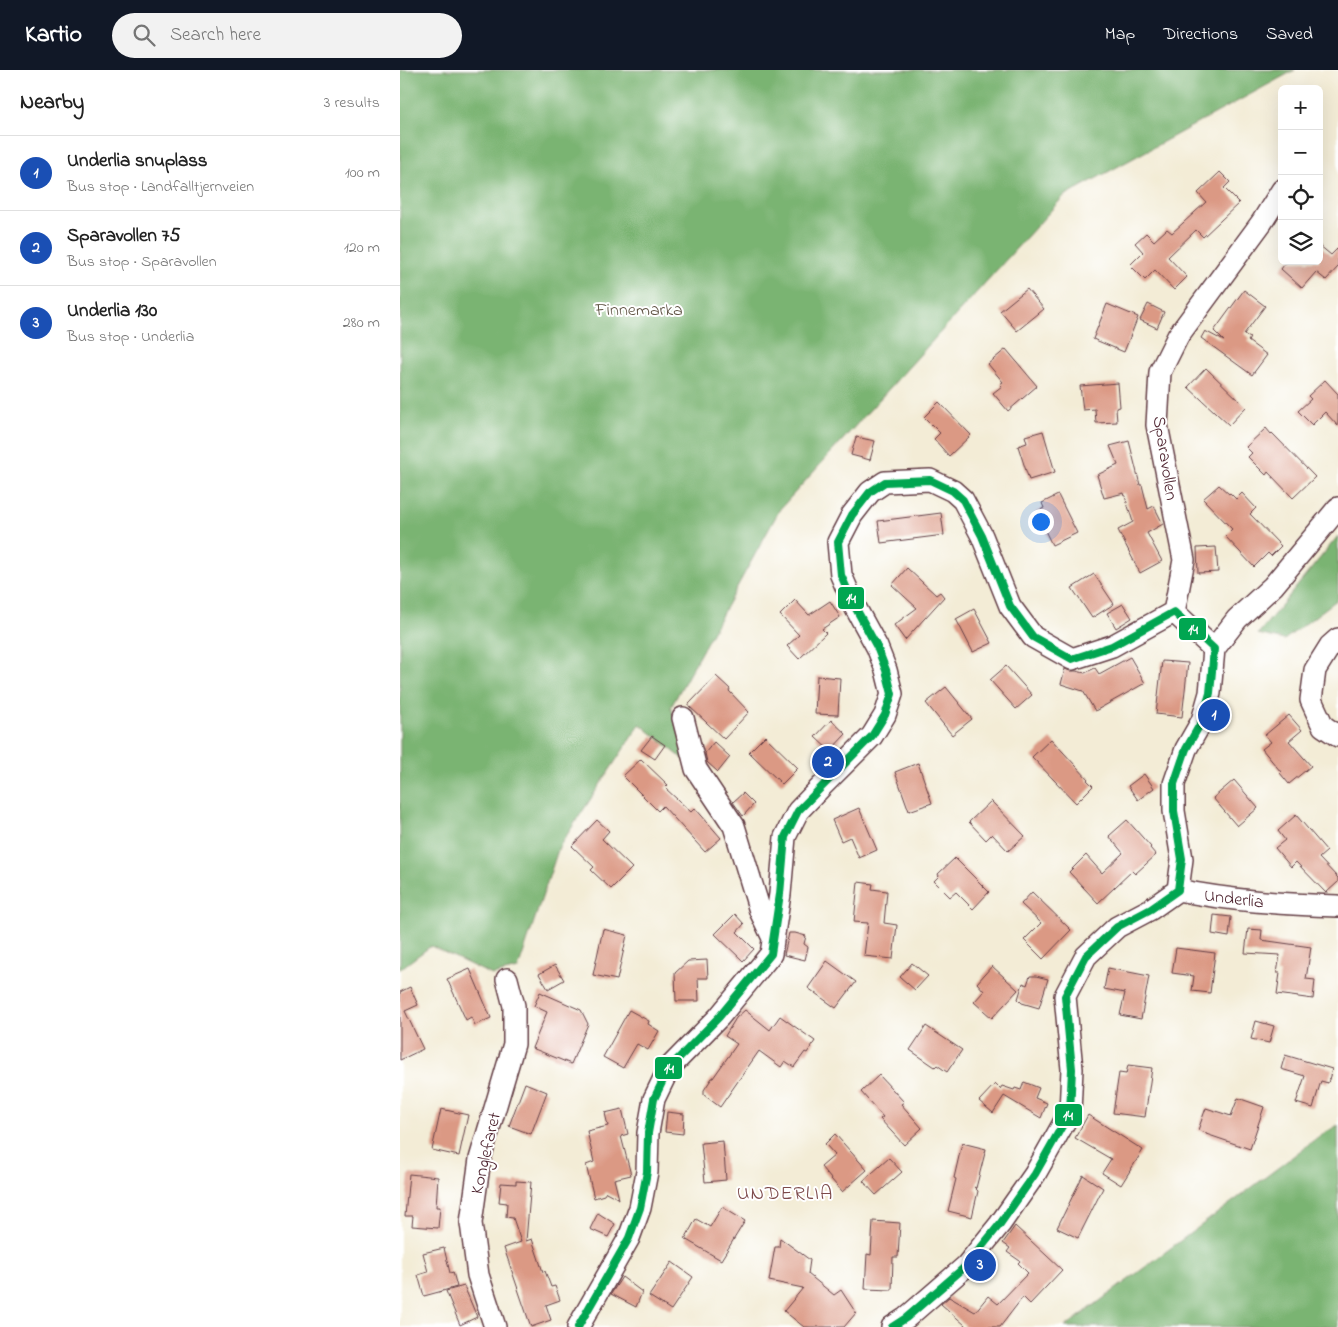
<!DOCTYPE html>
<meta charset="utf-8">
<style>
:root{--surface:#fff;--page:#f2f2f2;--text:#222;--muted:#767676;--line:#e0e0e0;--accent:#111827}
body{margin:0;font-family:"Indie Flower",sans-serif;background:var(--page);color:var(--text)}
.controls{position:absolute;right:15px;top:15px;display:grid;overflow:hidden;border-radius:8px;box-shadow:0 5px 20px #0002}
.controls button{width:45px;height:45px;display:grid;place-items:center;padding:0;border:0;border-bottom:1px solid var(--line);background:var(--surface);color:var(--text);font:25px sans-serif}
.you{position:absolute;left:640px;top:451px;width:18px;height:18px;margin:-12px;border:4px solid #fff;border-radius:50%;background:#1a73e8;box-shadow:0 0 0 8px #1a73e833}
.badge{display:grid;place-items:center;width:32px;height:32px;border-radius:50%;background:var(--accent);color:#fff;font-size:16px;font-weight:700}
.pin{position:absolute;translate:-50% -50%;border:2px solid #fff;box-shadow:0 1px 5px #0006}
.list{margin:0;padding:0;list-style:none}
h2{display:flex;justify-content:space-between;align-items:center;height:65px;margin:0;padding:0 20px;font-size:21px}
h2 small{font-size:16px;font-weight:400;color:var(--muted)}
.list li{display:grid;grid-template-columns:32px 1fr auto;gap:15px;align-items:center;box-sizing:border-box;height:75px;padding:0 20px;border-top:1px solid var(--line)}
.list b{display:block;font-size:19px;white-space:nowrap}
.list p{margin:0;font-size:16px;white-space:nowrap;color:var(--muted)}
.list em{font-size:16px;font-style:normal;color:var(--muted)}
.icon{flex:none;width:28px;height:28px;fill:none;stroke:currentColor;stroke-width:2;stroke-linecap:round;stroke-linejoin:round}
.map{position:relative;flex:none;width:938px;height:1257px;overflow:hidden}
header{display:flex;align-items:center;gap:30px;box-sizing:border-box;height:70px;padding:0 25px;background:var(--accent);color:#fff}
header strong{font-size:24px}
nav{display:flex;gap:28px;margin-inline-start:auto;font-size:18px}
.search{width:350px;height:45px;background:var(--page);display:flex;align-items:center;gap:12px;box-sizing:border-box;padding:0 18px;border-radius:28px;color:var(--muted);font-size:19px}
main{display:flex}
aside{flex:1;background:var(--surface)}
.map>svg:first-child{display:block}
.forest{fill:#7ab472;stroke:#626a4e}
.building{fill:#db9984}
.lines{fill:none;stroke-linecap:round;stroke-linejoin:round}
.minor-casing{stroke:#633e45;stroke-width:24}
.minor{stroke:#fff;stroke-width:21}
.bus-1-casing{stroke:#fff;stroke-width:11}
.bus-1{stroke:#00a651;stroke-width:8}
.labels{text-anchor:middle;stroke-width:4;stroke-linejoin:round;paint-order:stroke}
.park-label{font-size:18px;fill:#625546;stroke:#fff}
.street-label{font-size:18px;fill:#4a1f2b;stroke:#fff}
.quarter-label{font-size:20px;letter-spacing:1px;fill:#7d4a4a;stroke:#fff}
.line-badge{stroke:#fff;stroke-width:2}
.badge-label{font-size:14px;text-anchor:middle;font-weight:bold;fill:#fff}
</style>
<header>
<strong>Kartio</strong>
<div class="search"><svg class="icon" aria-label="search" viewBox="0 0 24 24"><circle cx="10" cy="10" r="6"/><path d="M15 15l6 6"/></svg>Search here</div>
<nav><a>Map</a><a>Directions</a><a>Saved</a></nav>
</header>
<main>
<aside>
<h2>Nearby<small>3 results</small></h2>
<ul class="list">
<li><span class="badge" style="background:#1a4fb4">1</span><div><b>Underlia snuplass</b><p>Bus stop · Landfalltjernveien</p></div><em>100 m</em></li>
<li><span class="badge" style="background:#1a4fb4">2</span><div><b>Sparavollen 75</b><p>Bus stop · Sparavollen</p></div><em>120 m</em></li>
<li><span class="badge" style="background:#1a4fb4">3</span><div><b>Underlia 130</b><p>Bus stop · Underlia</p></div><em>280 m</em></li>
</ul>
</aside>
<div class="map">
<svg width="938" height="1257" viewBox="0 0 938 1257">
<rect width="100%" height="100%" fill="#fff"/>
<filter id="ink" filterUnits="userSpaceOnUse"><feTurbulence type="fractalNoise" baseFrequency=".02" numOctaves="2"/><feDisplacementMap in="SourceGraphic" scale="10" xChannelSelector="R" yChannelSelector="G"/><feConvolveMatrix kernelMatrix="1 2 1 2 8 2 1 2 1" color-interpolation-filters="sRGB"/></filter>
<filter id="wash" filterUnits="userSpaceOnUse"><feTurbulence type="fractalNoise" baseFrequency=".0096" numOctaves="4" result="noise"/><feDisplacementMap in="SourceGraphic" scale="20" xChannelSelector="R" yChannelSelector="G"/><feGaussianBlur stdDeviation="1.12" result="paint"/><feColorMatrix in="noise" values="0 0 0 0 0 0 0 0 0 0 0 0 0 0 0 0 0 1.4 0 .05"/><feComposite in="paint" operator="in"/></filter>
<g filter="url(#wash)">
<rect width="100%" height="100%" fill="#f3ecd6"/>
<path class="forest" d="M0,0H895L664,126L380,439L271,637L288,693L240,654L159,777L118,899L92,905L31,876L0,899Z
M938,466V529L884,570L858,564Z
M938,1055V1257H665L883,1094L918,1067Z"/>
<g id="blocks">
<path class="building" d="M820,102L830,112L824,118L839,133L803,167L796,160L768,187L787,207L774,220L755,200L745,210L730,195L743,182L735,173L746,163L754,171L767,159L772,163L806,132L798,123Z
M919,175L931,185L938,178V197L926,210L916,202L902,218L881,199L887,191H919Z
M627,219L644,239L617,261L600,241Z
M844,220L865,236L844,264L850,268L848,271L867,285L852,305L801,268L805,261L824,271L814,261Z
M707,234L738,247L724,282L693,269Z
M748,234L764,242L757,258L740,250Z
M606,279L637,316L608,341L593,323L602,316L600,314L603,312L588,294Z
M806,298L846,337L829,355L788,317Z
M925,310L938,324V356L925,342L912,355L898,341L911,329L908,326Z
M718,313L720,337L716,338L717,352L696,353L695,339L683,340L680,316Z
M539,332L571,365L549,386L534,369L540,363L524,347Z
M866,358L871,364L872,363L915,407L893,428L868,402L866,405L848,387L852,383L846,377Z
M643,361L655,402L629,410L618,376L627,373L625,366Z
M456,367L475,371L470,390L451,385Z
M729,371L740,415H742L748,439L754,436L763,454L747,463L762,491L740,503L718,460L733,452L724,423L704,428L697,405L718,395L710,376Z
M819,415L829,424L830,423L836,429L842,423L856,438L850,444L881,476L871,486L868,483L854,497L825,466L832,459L803,429Z
M658,425L677,463L652,475L636,442L644,438L642,433Z
M541,443L544,465L481,473L478,451Z
M816,477L818,502L798,503L797,478Z
M507,498L536,525L540,522L544,527L505,570L494,555L517,538L492,515Z
M694,504L714,534L692,548L672,518Z
M395,530L409,545L430,531L440,547L422,559L426,563L399,589L387,576L399,565L380,545Z
M723,534L732,548L716,558L707,543Z
M574,539L592,573L573,582L556,549Z
M730,587L745,613L695,641L683,621L661,614L665,599L670,601H676L685,603L695,598L699,604Z
M762,591L788,593L782,647L756,644Z
M606,596L632,625L616,639L590,610Z
M316,606L330,619L329,621L349,642L324,669L289,636V634Z
M417,606L440,608L438,645L415,644Z
M546,617L572,649L552,665L526,633Z
M889,645L902,660L889,671L911,696L889,714L880,703L881,702L862,679L871,672L865,665Z
M431,650L446,664L430,681L415,667Z
M252,666L265,675L255,689L241,680Z
M365,666L398,698L382,714L349,682Z
M651,669L688,709L687,710L693,716L676,733L632,687Z
M314,672L330,687L318,702L307,692L305,683Z
M241,689L268,715L265,718L291,742L295,738L321,768L305,782L263,736L258,741L223,706Z
M518,693L532,733L509,741L495,702Z
M744,704L754,718L738,730L728,716Z
M834,710L858,738L837,756L813,728Z
M343,723L354,734L343,746L333,732Z
M591,731L625,766L608,781L592,764L586,770L569,752Z
M459,738L477,780L459,788L450,767L441,771L432,750Z
M896,745L927,781L919,788L938,808V812L926,823L896,792L891,797L875,778L885,770L878,761Z
M197,750L209,761L202,769L232,798L211,819L191,800L194,797L172,776Z
M727,750L751,777L750,778L756,785L735,804L732,801L698,833L669,802L686,785L702,803L723,783L709,766Z
M555,788L589,822L573,839L556,822L550,827L534,811L539,806L538,804Z
M458,812L473,814L472,819L487,821L484,853L497,855L493,889L464,886L468,853L454,852Z
M632,822L671,860L643,889L624,870L641,853L621,834Z
M335,844L344,854L337,862L354,879L343,891L315,864Z
M814,845L831,847L829,867L812,864Z
M203,859L227,865L217,910L193,905Z
M848,859L862,860L861,870L911,877L906,909L915,910L913,929L877,924L880,903H877L880,885L845,883Z
M389,863H395L406,866L404,874L408,877L405,890L384,885Z
M776,878L815,883L810,923L792,921L794,906L772,903Z
M307,890L308,908H298L299,931H276L275,903L288,891Z
M427,891L456,912L436,938L408,918Z
M512,893L528,906L515,920L500,907Z
M155,895L164,910L148,919L139,904Z
M592,896L618,920L592,948L574,932L584,921L577,913Z
M708,898L749,906L741,949L720,945L725,923L704,919Z
M70,899L91,948L75,955L71,947L66,950L47,909Z
M630,906H636L648,909L639,938L622,933L618,929L623,913L627,915Z
M10,917L18,935L5,941L23,979L0,990V922Z
M140,922L181,940L188,954L171,994L132,978L147,942L134,936Z
M229,940L249,951L248,954L259,961L248,980L237,974L223,998L203,987Z
M345,940L370,960L380,946L415,971L407,983L405,982L394,997L385,991L381,997L359,981L320,1037L304,1025V1020L312,1008H313L337,974L325,966L336,948Z
M856,951L874,956L869,973L851,969Z
M526,956L562,980L547,1002L537,995L535,997L510,980Z
M885,985L932,999L928,1013L921,1011L913,1038L896,1033L905,1006L881,999Z
M728,995L752,998L745,1047L713,1043L719,1003L726,1004Z
M479,1005L504,1032L501,1034L522,1058L504,1075L480,1049L483,1047L461,1022Z
M624,1012L639,1018L635,1028L647,1033L641,1048L604,1026L593,1043L579,1031L595,1014L600,1019L602,1016L614,1020L615,1018L621,1020Z
M125,1013L147,1022L131,1064L109,1056Z
M838,1028L864,1037L850,1079L806,1064V1063L798,1060L806,1038L831,1046Z
M41,1039L68,1045L59,1086L32,1080Z
M222,1039L228,1064L221,1066L231,1105L214,1109L219,1129L206,1122L204,1125L194,1128L186,1095L194,1092L187,1061L208,1056L205,1043Z
M267,1042L284,1044L283,1064L265,1062Z
M688,1045L743,1080L721,1115L702,1103L711,1089L675,1068Z
M435,1064L467,1100L442,1122L421,1097L435,1085L425,1074Z
M323,1071L326,1110L305,1112L301,1073Z
M562,1073L586,1079L576,1118L574,1117L578,1121L572,1147L548,1141L556,1109L554,1108Z
M489,1088L502,1102L476,1125L463,1111Z
M9,1104L38,1107L36,1137H40L38,1158L12,1156L13,1146H5Z
M683,1105L703,1118L678,1168L657,1158Z
M116,1111L131,1112L126,1171L132,1169L143,1202L145,1201L151,1217L155,1216L160,1230L146,1235L151,1250L131,1257L104,1178L121,1172L113,1148L106,1147L107,1133L99,1132L101,1113L116,1114Z
M322,1137L345,1151L321,1190L285,1169L296,1149L310,1157Z
M198,1143L215,1154L208,1167L190,1159Z
M473,1151L500,1153L498,1187H493L492,1220L465,1219L467,1184L471,1185Z
M615,1156L662,1200L630,1234L623,1227L600,1257H564L565,1255L541,1234L549,1227L575,1242L588,1226L598,1234L628,1203L618,1193L620,1191L607,1182L610,1178L603,1173Z
M380,1168L410,1190L408,1204L434,1225L441,1220L456,1243L444,1257H404L384,1241L403,1218L369,1211L375,1177H379Z
M44,1178L50,1203L53,1202L57,1217L24,1226L18,1205L28,1202L23,1183Z
M272,1192L293,1207L271,1240L249,1226Z
M222,1207L242,1222L236,1237L211,1224Z
M64,1216L77,1247L60,1255L46,1221Z"/>
</g>
</g>
<g filter="url(#ink)">
<use href="#blocks" fill-opacity="0" stroke="#633e45" stroke-width="1"/>
<g class="lines">
<g class="minor-casing">
<path id="minor" d="M774,542L814,579
M938,569L930,576L915,600L911,630L923,656L938,666
M283,648L296,699L334,756L360,841L373,868
M778,820L782,789L774,741V714L786,679L802,651L810,623L814,579L837,549L873,516L938,438
M95,1257L78,1205L71,1153L80,1089L114,974V936L107,909
M178,1257L229,1168L240,1138L247,1102L248,1063L254,1029L269,998L319,947L371,884L380,824L385,767L398,741L422,716L472,666L485,645L492,624L486,600L477,577L454,535L441,505L438,472L452,445L470,422L485,412L530,410L553,421L563,430L582,466L610,536L633,567L672,589L712,576L774,542L784,490L757,355L760,302L778,266L862,152L882,120
M492,1257L506,1248L566,1196L600,1154L635,1104L670,1042L672,999L665,926L686,886L717,857L751,839L778,820C831,831 884,834 938,836"/>
</g>
<use href="#minor" class="minor"/>
<g class="bus-1-casing">
<path id="bus-1" d="M178,1257L229,1168L240,1138L247,1102L248,1063L254,1029L269,998L319,947L371,884L380,824L385,767L398,741L472,666L485,645L492,624L486,600L477,577L454,535L441,505L438,472L452,445L470,422L485,412L530,410L553,421L563,430L582,466L610,536L633,567L672,589L712,576L774,542L814,579L810,623L802,651L786,679L774,714V741L782,789L778,820L751,839L717,857L686,886L665,926L672,999L670,1042L635,1104L600,1154L566,1196L506,1248L492,1257"/>
</g>
<use href="#bus-1" class="bus-1"/>
</g>
</g>
<g class="labels">
<g class="park-label">
<text x="239" y="245">Finnemarka</text>
</g>
<g class="street-label">
<text transform="translate(766 388) rotate(81)" y="6">Sparavollen</text>
<text transform="translate(834 828) rotate(7)" y="6">Underlia</text>
<text transform="translate(85 1083) rotate(-77)" y="6">Konglefaret</text>
</g>
<g class="quarter-label">
<text x="385" y="1129">UNDERLIA</text>
</g>
</g>
<g class="line-badge">
<rect x="437" y="516" width="28" height="24" rx="5" fill="#00a651"/>
<rect x="778" y="547" width="29" height="24" rx="5" fill="#00a651"/>
<rect x="254" y="986" width="29" height="24" rx="5" fill="#00a651"/>
<rect x="654" y="1033" width="29" height="24" rx="5" fill="#00a651"/>
</g>
<g class="badge-label">
<text x="451" y="533">14</text>
<text x="793" y="564">14</text>
<text x="269" y="1003">14</text>
<text x="668" y="1050">14</text>
</g>
</svg>
<div class="controls">
<button>+</button>
<button>−</button>
<button><svg class="icon" aria-label="locate" viewBox="0 0 24 24"><circle cx="12" cy="12" r="6"/><path d="M12 2v4M12 18v4M2 12h4M18 12h4"/></svg></button>
<button><svg class="icon" aria-label="layers" viewBox="0 0 24 24"><path d="M12 4l9 5-9 5-9-5zM3 14l9 5 9-5"/></svg></button>
</div>
<div class="you"></div>
<div class="pin badge" style="left:814px;top:645px;background:#1a4fb4">1</div>
<div class="pin badge" style="left:428px;top:692px;background:#1a4fb4">2</div>
<div class="pin badge" style="left:580px;top:1195px;background:#1a4fb4">3</div>
</div>
</main>
